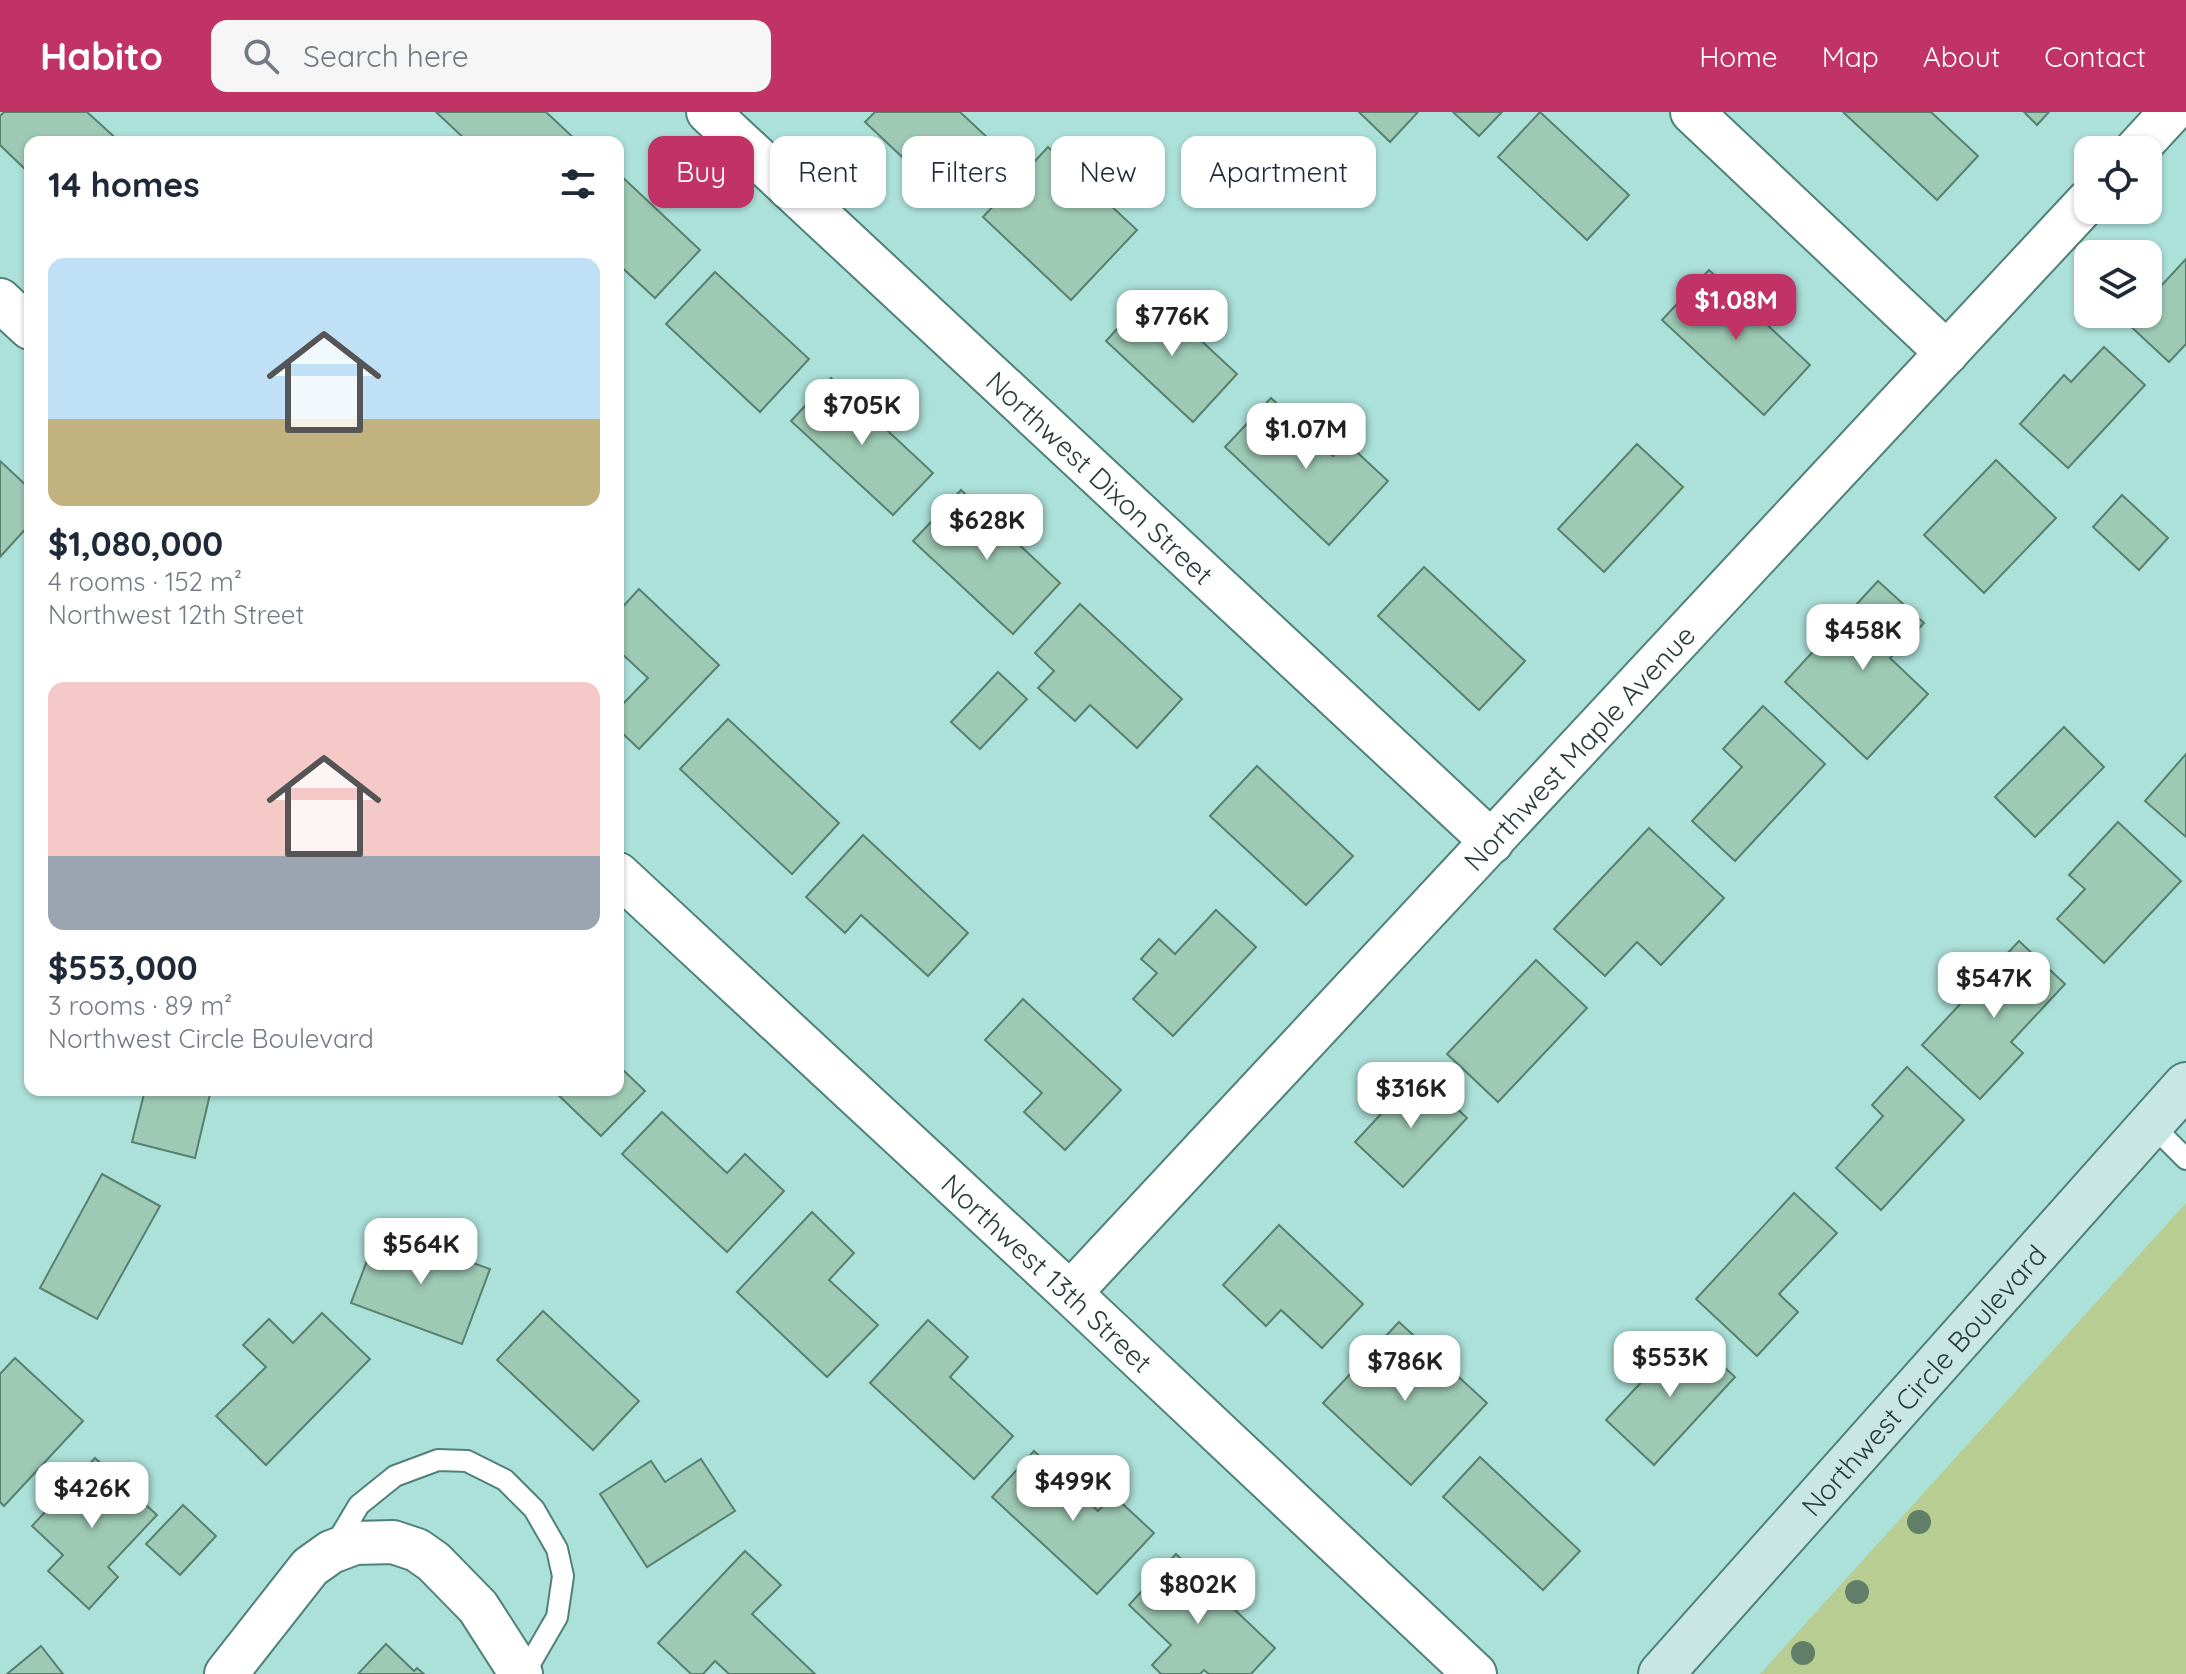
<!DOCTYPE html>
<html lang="en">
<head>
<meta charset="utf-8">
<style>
  :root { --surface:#fff; --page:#f6f6f7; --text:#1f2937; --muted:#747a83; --accent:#c03364 }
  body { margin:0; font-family:Quicksand,sans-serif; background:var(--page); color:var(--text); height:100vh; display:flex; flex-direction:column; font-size:30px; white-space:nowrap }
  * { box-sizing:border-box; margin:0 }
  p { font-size:26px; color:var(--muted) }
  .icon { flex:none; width:44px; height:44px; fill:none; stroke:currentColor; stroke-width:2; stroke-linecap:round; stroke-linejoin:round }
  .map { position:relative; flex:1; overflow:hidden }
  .sheet { position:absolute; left:24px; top:24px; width:600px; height:960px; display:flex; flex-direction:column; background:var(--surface); border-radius:16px; box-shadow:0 2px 6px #0004 }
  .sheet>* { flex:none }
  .hud { position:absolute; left:648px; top:24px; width:760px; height:72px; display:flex; gap:16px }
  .buttons { position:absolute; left:2074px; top:24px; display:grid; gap:16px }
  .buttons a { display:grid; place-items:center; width:88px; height:88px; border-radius:16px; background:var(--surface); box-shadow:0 2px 6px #0004; font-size:40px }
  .price { position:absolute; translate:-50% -68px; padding:0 18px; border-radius:16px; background:#fff; color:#222; font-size:26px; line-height:52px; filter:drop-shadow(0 2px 4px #0008) }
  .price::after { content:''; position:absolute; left:50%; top:48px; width:24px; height:18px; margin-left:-12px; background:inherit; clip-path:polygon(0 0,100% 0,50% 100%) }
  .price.active { background:var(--accent); color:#fff }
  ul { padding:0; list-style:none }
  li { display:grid; align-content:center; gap:16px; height:424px; padding:0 24px }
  li span { display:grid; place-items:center; height:248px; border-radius:16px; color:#555 }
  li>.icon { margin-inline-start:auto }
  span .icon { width:144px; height:144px; fill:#fffc; stroke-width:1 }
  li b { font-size:34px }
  h2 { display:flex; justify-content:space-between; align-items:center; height:96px; padding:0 24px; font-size:34px }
  .chip { padding:0 28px; border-radius:16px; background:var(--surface); box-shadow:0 2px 6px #0004; font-size:28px; line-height:72px }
  .chip.active { background:var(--accent); color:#fff }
  header { display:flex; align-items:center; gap:48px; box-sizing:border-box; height:112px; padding:0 40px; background:var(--accent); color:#fff }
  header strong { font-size:38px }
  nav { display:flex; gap:44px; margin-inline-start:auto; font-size:28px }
  .search { width:560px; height:72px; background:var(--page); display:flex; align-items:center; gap:20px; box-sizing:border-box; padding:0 28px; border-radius:16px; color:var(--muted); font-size:30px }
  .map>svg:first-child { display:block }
  .green { fill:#b7cd92 }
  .building { fill:#9ecab5; stroke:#57816e; stroke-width:2 }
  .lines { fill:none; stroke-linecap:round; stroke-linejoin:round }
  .service-casing { stroke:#4f817a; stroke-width:24 }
  .minor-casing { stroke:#4f817a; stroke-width:46 }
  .secondary-casing { stroke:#4f817a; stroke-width:48 }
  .service { stroke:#fff; stroke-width:20 }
  .minor { stroke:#fff; stroke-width:42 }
  .secondary { stroke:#c8e7e3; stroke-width:44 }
  .tree { fill:#617f68 }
  .labels { text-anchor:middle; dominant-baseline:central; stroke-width:8; stroke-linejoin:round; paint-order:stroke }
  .street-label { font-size:28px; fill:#283d3a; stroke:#ace1d9 }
</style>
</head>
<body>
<header>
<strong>Habito</strong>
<div class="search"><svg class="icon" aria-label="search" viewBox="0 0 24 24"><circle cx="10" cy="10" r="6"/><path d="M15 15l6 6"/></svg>Search here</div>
<nav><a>Home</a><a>Map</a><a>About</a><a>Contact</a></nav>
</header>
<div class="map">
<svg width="2186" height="1562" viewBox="0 0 2186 1562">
  <rect width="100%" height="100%" fill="#ace1d9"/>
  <!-- green -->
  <polygon class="green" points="2186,1091 2186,1562 1760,1562"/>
  <!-- building -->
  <g class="building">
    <polygon points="4,0 87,0 120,30 30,30 30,56 27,59 0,33 0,4"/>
    <polygon points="436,0 546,0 578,30 468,30"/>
    <polygon points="875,0 960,0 1004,41 954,94 865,10"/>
    <polygon points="1359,0 1418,0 1390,30"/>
    <polygon points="1453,0 1502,0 1479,24"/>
    <polygon points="1540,0 1629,83 1587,128 1498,45"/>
    <polygon points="1843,0 1931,0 1978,44 1937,88"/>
    <polygon points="2024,0 2049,0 2037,13"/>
    <polygon points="1048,35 1137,118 1071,188 983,105"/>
    <polygon points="618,61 700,138 655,186 618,152"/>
    <polygon points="2186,147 2186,232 2169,250 2127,211 2135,202 2148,202 2148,188"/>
    <polygon points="1709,158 1810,253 1764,303 1662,208"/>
    <polygon points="715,160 809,247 760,300 666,212"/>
    <polygon points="1150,181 1237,262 1193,310 1106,229"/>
    <polygon points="2104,235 2145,273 2068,356 2020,312 2064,263 2071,270"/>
    <polygon points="831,266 933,361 893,403 791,309"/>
    <polygon points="1271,286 1333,344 1346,330 1388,369 1329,433 1225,335"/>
    <polygon points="1637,332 1683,375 1604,460 1558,417"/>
    <polygon points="1996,348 2056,406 1984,481 1924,423"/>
    <polygon points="0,349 30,377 30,412 0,445"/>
    <polygon points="961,378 1060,471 1013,522 913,429"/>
    <polygon points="2122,383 2168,426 2139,458 2093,415"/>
    <polygon points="1424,455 1525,549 1479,598 1378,504"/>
    <polygon points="1878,469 1924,511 1890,546 1928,582 1867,647 1785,570"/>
    <polygon points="639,477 719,553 639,637 618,617 618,597 648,566 618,538 618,500"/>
    <polygon points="1080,492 1182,587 1137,636 1090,593 1075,609 1038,576 1054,559 1035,541"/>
    <polygon points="998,560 1027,587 980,637 951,610"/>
    <polygon points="1763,594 1825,652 1735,749 1692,709 1742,655 1723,637"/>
    <polygon points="728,607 839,711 792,762 680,657"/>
    <polygon points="2064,615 2104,655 2035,725 1995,685"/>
    <polygon points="2186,642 2186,725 2145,689"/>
    <polygon points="1257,654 1353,744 1306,793 1210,704"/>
    <polygon points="2118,710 2181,769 2104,851 2057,807 2085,777 2069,763"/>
    <polygon points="1649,716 1724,786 1661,853 1637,830 1605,864 1554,817"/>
    <polygon points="863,723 968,821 928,864 861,803 845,821 806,785"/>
    <polygon points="1216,798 1256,835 1173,924 1133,887 1157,861 1141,847 1159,827 1175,842"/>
    <polygon points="2019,829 2065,872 2011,930 2023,941 1980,987 1922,933"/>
    <polygon points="1536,848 1587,896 1498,990 1447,942"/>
    <polygon points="1023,887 1121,978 1065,1038 1024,1000 1042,981 985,928"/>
    <polygon points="618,953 645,979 601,1024 553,978 618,978"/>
    <polygon points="1907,955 1964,1008 1881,1098 1836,1056 1883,1004 1872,993"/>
    <polygon points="1419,961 1467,1006 1403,1075 1355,1030"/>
    <polygon points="145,978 211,978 195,1046 132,1030"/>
    <polygon points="662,1000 727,1061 745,1042 784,1079 727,1140 622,1042"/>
    <polygon points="102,1062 160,1094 97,1207 40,1176"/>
    <polygon points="1794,1081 1837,1121 1779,1182 1798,1200 1757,1244 1696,1187"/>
    <polygon points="812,1100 854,1141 829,1168 878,1213 827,1265 737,1180"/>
    <polygon points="1279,1113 1363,1192 1322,1236 1281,1198 1266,1214 1223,1173"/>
    <polygon points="379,1117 490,1157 462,1232 351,1191"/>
    <polygon points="543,1199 639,1289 593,1338 497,1248"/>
    <polygon points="322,1201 370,1247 266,1353 216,1304 266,1255 243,1233 269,1207 293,1231"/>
    <polygon points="928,1208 968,1245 950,1265 1013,1324 974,1367 870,1271"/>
    <polygon points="1399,1210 1487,1291 1411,1373 1323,1291"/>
    <polygon points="1687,1221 1735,1265 1654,1353 1606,1308"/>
    <polygon points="15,1246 83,1309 4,1394 0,1390 0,1262"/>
    <polygon points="1034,1339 1098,1399 1113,1383 1154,1421 1097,1482 992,1385"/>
    <polygon points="1480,1345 1580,1439 1543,1478 1443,1385"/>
    <polygon points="95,1346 157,1403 108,1455 118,1465 89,1497 48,1459 63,1443 32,1414"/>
    <polygon points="701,1347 735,1399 647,1455 600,1382 651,1349 665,1370"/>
    <polygon points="183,1393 216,1424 180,1463 146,1432"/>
    <polygon points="745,1439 781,1473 752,1502 815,1562 729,1562 715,1549 703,1562 691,1562 658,1531"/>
    <polygon points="1176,1442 1275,1536 1251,1562 1209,1562 1204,1558 1200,1562 1161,1562 1152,1553 1171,1533 1129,1493"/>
    <polygon points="386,1532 414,1559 417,1556 424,1562 358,1562"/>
    <polygon points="41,1534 63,1562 7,1562"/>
  </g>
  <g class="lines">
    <defs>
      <g id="service">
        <polyline points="2151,1012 2186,1047"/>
        <polyline points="335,1433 359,1393 395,1364 438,1348 467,1349 505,1368 534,1397 557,1437 563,1464 557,1505 524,1562"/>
      </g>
      <g id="minor">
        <path id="s1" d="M708,0L1492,730"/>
        <polyline points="1692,0 1947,241"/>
        <polyline points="2136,38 2171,0"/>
        <polyline points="0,188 30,216"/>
        <path id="s2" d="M618,762L1070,1181L1475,1562"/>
        <path id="s3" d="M1070,1181L2088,89"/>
        <polyline points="226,1562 310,1455 331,1440 355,1431 393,1430 417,1438 434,1450 478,1495 521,1562"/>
      </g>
      <g id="secondary">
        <path id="s4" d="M1661,1562L2186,973"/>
      </g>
    </defs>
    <!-- service casing -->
    <use href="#service" class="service-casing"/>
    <!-- minor casing -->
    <use href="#minor" class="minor-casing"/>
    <!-- secondary casing -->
    <use href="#secondary" class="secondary-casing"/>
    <!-- service -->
    <use href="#service" class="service"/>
    <!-- minor -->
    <use href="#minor" class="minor"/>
    <!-- secondary -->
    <use href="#secondary" class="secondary"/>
  </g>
  <!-- trees -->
  <g class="tree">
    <circle cx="1919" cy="1410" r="12"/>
    <circle cx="1857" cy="1480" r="12"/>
    <circle cx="1803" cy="1541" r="12"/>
  </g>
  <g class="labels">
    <!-- street labels -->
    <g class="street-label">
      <text stroke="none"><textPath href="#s1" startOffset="536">Northwest Dixon Street</textPath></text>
      <text stroke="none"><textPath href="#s3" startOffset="746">Northwest Maple Avenue</textPath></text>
      <text stroke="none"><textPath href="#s2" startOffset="586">Northwest 13th Street</textPath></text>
      <text stroke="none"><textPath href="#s4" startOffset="394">Northwest Circle Boulevard</textPath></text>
    </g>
  </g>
</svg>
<div class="buttons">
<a><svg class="icon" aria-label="locate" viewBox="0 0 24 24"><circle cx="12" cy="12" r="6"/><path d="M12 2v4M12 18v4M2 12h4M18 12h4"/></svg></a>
<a><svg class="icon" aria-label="layers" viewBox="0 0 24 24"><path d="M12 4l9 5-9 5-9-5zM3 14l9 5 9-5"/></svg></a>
</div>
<b class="price active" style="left:1736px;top:230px">$1.08M</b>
<b class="price" style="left:1172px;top:246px">$776K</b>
<b class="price" style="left:862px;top:335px">$705K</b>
<b class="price" style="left:1306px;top:359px">$1.07M</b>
<b class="price" style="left:987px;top:450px">$628K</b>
<b class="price" style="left:1863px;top:560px">$458K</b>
<b class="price" style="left:1994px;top:908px">$547K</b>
<b class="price" style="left:1411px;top:1018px">$316K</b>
<b class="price" style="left:421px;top:1174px">$564K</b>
<b class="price" style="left:1670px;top:1287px">$553K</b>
<b class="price" style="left:1405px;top:1291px">$786K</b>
<b class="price" style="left:1073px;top:1411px">$499K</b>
<b class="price" style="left:92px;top:1418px">$426K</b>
<b class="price" style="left:1198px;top:1514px">$802K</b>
<div class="hud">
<a class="chip active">Buy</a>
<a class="chip">Rent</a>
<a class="chip">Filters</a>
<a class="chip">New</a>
<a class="chip">Apartment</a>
</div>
<section class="sheet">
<h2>14 homes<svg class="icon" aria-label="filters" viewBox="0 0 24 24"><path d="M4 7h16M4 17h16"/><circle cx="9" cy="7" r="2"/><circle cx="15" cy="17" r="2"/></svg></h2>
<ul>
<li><span style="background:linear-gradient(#bfe0f5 65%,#c2b280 0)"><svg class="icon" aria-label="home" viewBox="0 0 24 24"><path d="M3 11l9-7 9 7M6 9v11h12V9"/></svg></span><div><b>$1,080,000</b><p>4 rooms · 152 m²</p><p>Northwest 12th Street</p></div></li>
<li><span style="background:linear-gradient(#f6c9c9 70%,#9aa5b1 0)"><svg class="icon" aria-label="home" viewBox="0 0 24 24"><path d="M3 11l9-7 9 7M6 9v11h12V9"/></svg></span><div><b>$553,000</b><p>3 rooms · 89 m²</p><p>Northwest Circle Boulevard</p></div></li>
</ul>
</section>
</div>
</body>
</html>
